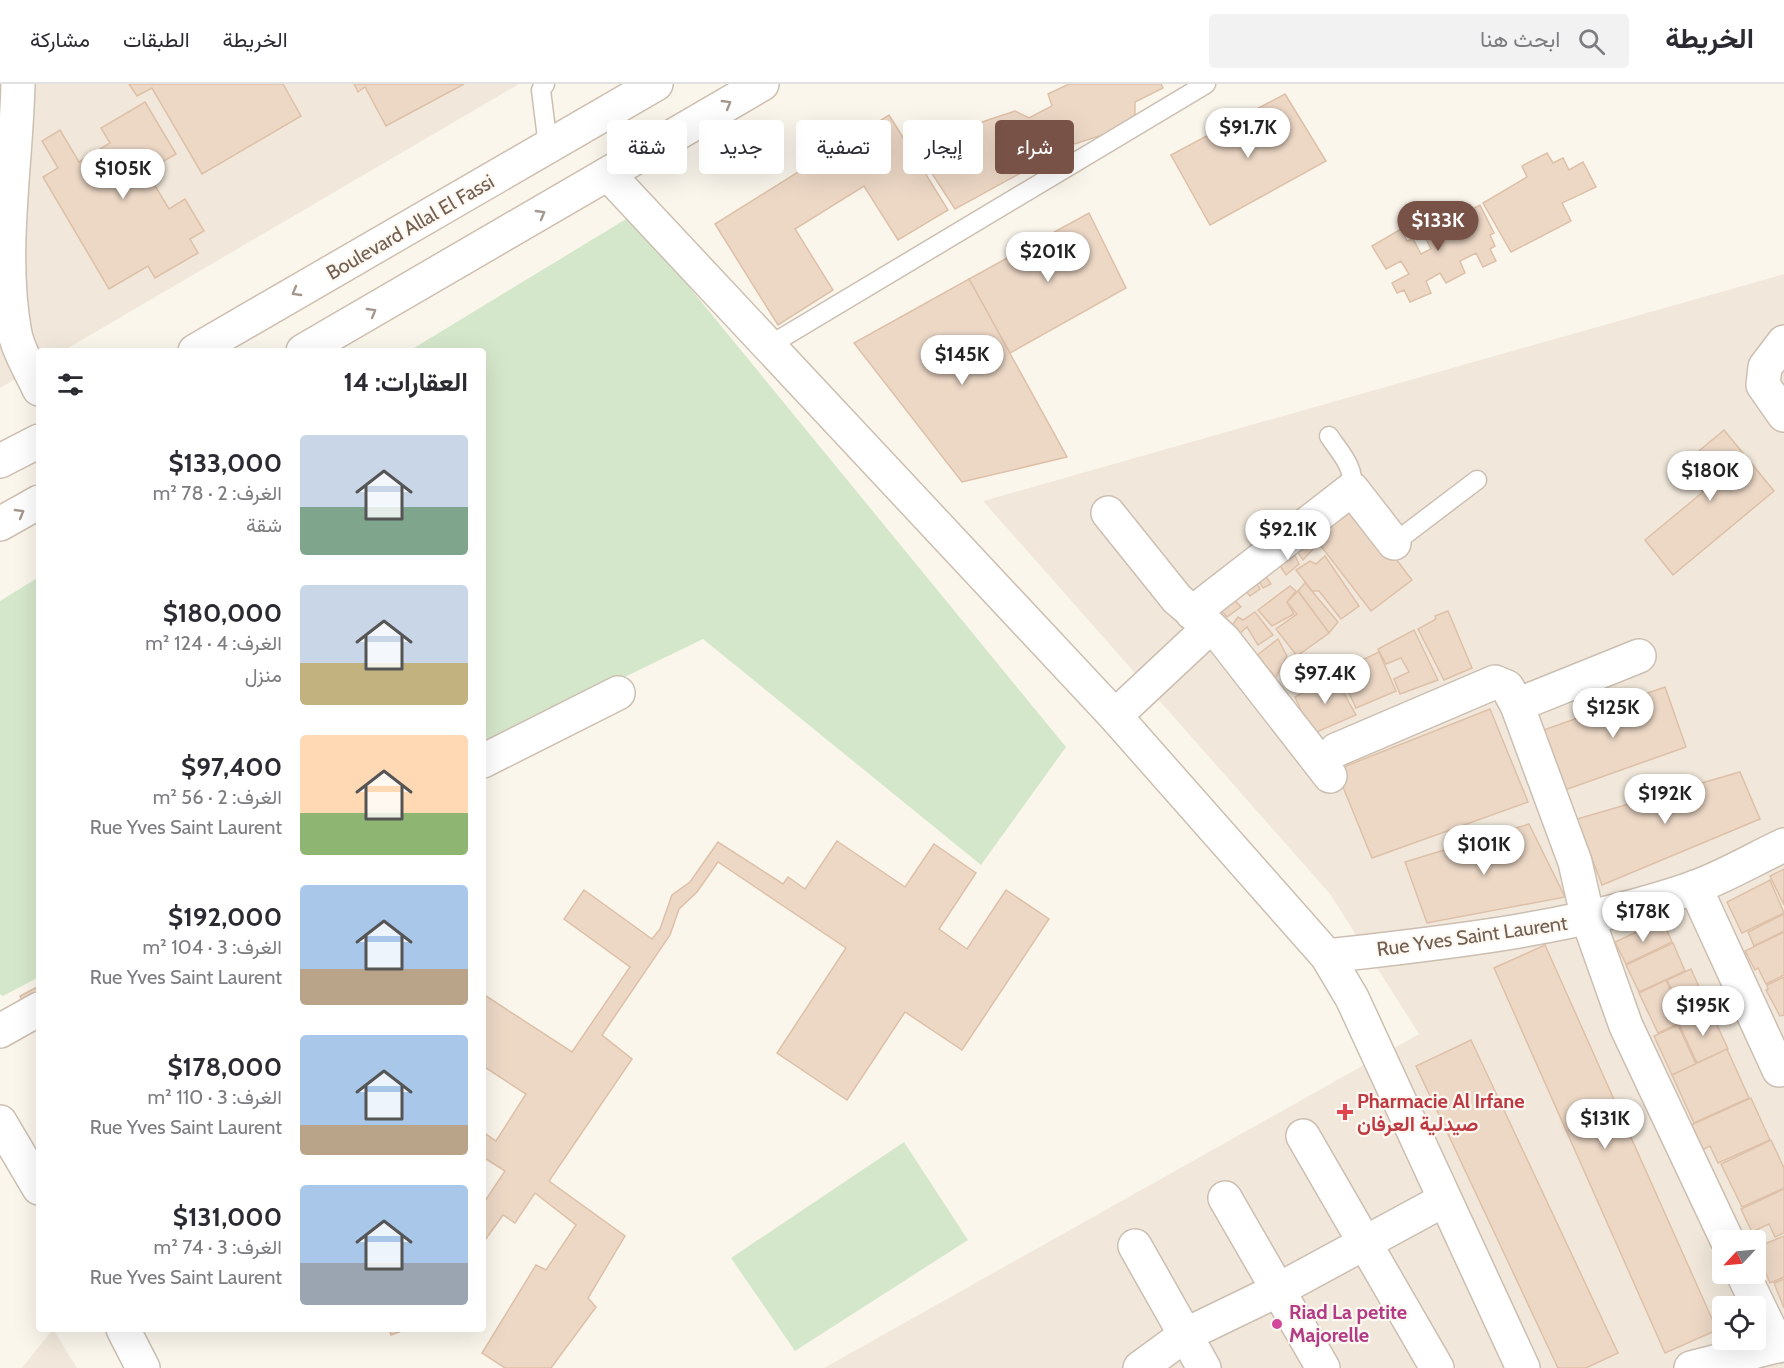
<!DOCTYPE html>
<html lang="ar">
<head>
<meta charset="utf-8">
<style>
  :root { --surface:#fff; --page:#f2f2f3; --text:#2b2b33; --muted:#7c7c81; --line:#e1e1e2; --accent:#785247 }
  body { margin:0; font-family:Cabin,Vazirmatn,sans-serif; background:var(--page); color:var(--text); direction:rtl; height:100vh; display:flex; flex-direction:column; font-size:22px; white-space:nowrap }
  * { box-sizing:border-box; margin:0 }
  p { font-size:20px; color:var(--muted) }
  .icon { flex:none; width:33px; height:33px; fill:none; stroke:currentColor; stroke-width:2; stroke-linecap:round; stroke-linejoin:round }
  .map { position:relative; flex:1; overflow:hidden; direction:ltr }
  .details { position:absolute; left:36px; top:264px; width:450px; height:984px; display:flex; flex-direction:column; background:var(--surface); border-radius:6px; box-shadow:0 6px 24px #0002; direction:rtl }
  .details>* { flex:none }
  .banner { position:absolute; left:504px; top:36px; width:570px; height:54px; direction:rtl; display:flex; gap:12px }
  .needle { width:39px; rotate:244deg }
  .fabs { position:absolute; left:1712px; top:1146px; display:grid; gap:12px }
  .fabs a { display:grid; place-items:center; width:54px; height:54px; border-radius:6px; background:var(--surface); box-shadow:0 6px 24px #0002; font-size:30px }
  .price { position:absolute; translate:-50% -51px; padding:0 14px; border-radius:21px; background:#fff; color:#222; font-size:20px; line-height:39px; filter:drop-shadow(0 2px 3px #0008) }
  .price::after { content:''; position:absolute; left:50%; top:36px; width:18px; height:14px; margin-left:-9px; background:inherit; clip-path:polygon(0 0,100% 0,50% 100%) }
  .price.current { background:var(--accent); color:#fff }
  ul { padding:0; list-style:none }
  li { display:flex; align-items:center; gap:18px; height:150px; padding:0 18px }
  li span { display:grid; place-items:center; flex:none; width:168px; height:120px; border-radius:6px; color:#555 }
  li>.icon { margin-inline-start:auto }
  span .icon { width:72px; height:72px; fill:#fffc; stroke-width:1 }
  li b { font-size:26px }
  h2 { display:flex; justify-content:space-between; align-items:center; height:72px; padding:0 18px; font-size:26px }
  .chip { padding:0 21px; border-radius:6px; background:var(--surface); box-shadow:0 6px 24px #0002; font-size:21px; line-height:54px }
  .chip.current { background:var(--accent); color:#fff }
  header { display:flex; align-items:center; gap:36px; box-sizing:border-box; height:84px; padding:0 30px; background:var(--surface); border-bottom:2px solid var(--line) }
  header strong { font-size:28px }
  nav { display:flex; gap:33px; margin-inline-start:auto; font-size:21px }
  .search { width:420px; height:54px; background:var(--page); display:flex; align-items:center; gap:15px; box-sizing:border-box; padding:0 21px; border-radius:6px; color:var(--muted); font-size:22px }
  .map>svg:first-child { display:block }
  .residential { fill:#f1e8db; fill-rule:evenodd }
  .green { fill:#d5e7cb }
  .building { fill:#edd8c6; stroke:#dec0a8; stroke-width:1.5 }
  .lines { fill:none; stroke-linecap:round; stroke-linejoin:round }
  .lane-casing { stroke:#ccbfb2; stroke-width:21 }
  .street-casing { stroke:#ccbfb2; stroke-width:36 }
  .secondary-casing { stroke:#cebfb0; stroke-width:36 }
  .lane { stroke:#fff; stroke-width:18 }
  .street { stroke:#fff; stroke-width:33 }
  .secondary { stroke:#fff; stroke-width:33 }
  .oneway { stroke:#a4978e }
  .health-dot { fill:#e0444e; stroke:#fdf9f2; stroke-width:2 }
  .hotel-dot { fill:#d1479c; stroke:#fdf9f2; stroke-width:2 }
  .labels { text-anchor:middle; dominant-baseline:central; stroke-width:4.5; stroke-linejoin:round; paint-order:stroke }
  .street-label { font-size:20px; fill:#735f51; stroke:#fdf9f2 }
  .health-label { font-size:20px; font-weight:bold; fill:#be3a42; stroke:#fdf9f2; text-anchor:start }
  .hotel-label { font-size:20px; font-weight:bold; fill:#b23c85; stroke:#fdf9f2; text-anchor:start }
</style>
</head>
<body>
<header>
<strong>الخريطة</strong>
<div class="search"><svg class="icon" aria-label="search" viewBox="0 0 24 24"><circle cx="10" cy="10" r="6"/><path d="M15 15l6 6"/></svg>ابحث هنا</div>
<nav><a>الخريطة</a><a>الطبقات</a><a>مشاركة</a></nav>
</header>
<div class="map">
<svg width="1784" height="1284" viewBox="0 0 1784 1284">
  <rect width="100%" height="100%" fill="#fbf6ec"/>
  <!-- residential -->
  <g class="residential">
    <polygon points="0,0 519,0 63,267 39,267 39,281 0,304"/>
    <path d="M1784,190V1284H824L1419,950L1330,810L983,417ZM1722,1156H1755V1190H1722ZM1722,1222H1755V1256H1722Z"/>
    <polygon points="53,1245 77,1284 22,1284"/>
  </g>
  <!-- green -->
  <g class="green">
    <polygon points="631,132 1066,663 981,781 703,555 483,662 483,267 409,267"/>
    <polygon points="39,493 39,893 3,912 0,910 0,517"/>
    <polygon points="904,1058 968,1156 795,1267 731,1174"/>
  </g>
  <!-- building -->
  <g class="building">
    <polygon points="129,0 283,0 301,32 202,90 152,4 137,12"/>
    <polygon points="354,0 464,0 386,42 365,3 358,8"/>
    <polygon points="1069,0 1161,0 1163,4 1135,18 1135,31 1111,48 1075,60 1064,51 1043,64 1050,73 955,125 920,71 965,45 985,37 1015,27 1029,34 1052,22 1048,10"/>
    <polygon points="1285,10 1326,77 1210,141 1171,71"/>
    <polygon points="145,18 176,70 146,87 169,125 185,115 204,147 190,155 198,169 155,194 148,182 109,205 43,93 58,84 42,57 60,46 79,78 110,59 101,44"/>
    <polygon points="889,31 948,126 898,156 864,102 795,145 833,206 778,241 715,140"/>
    <polygon points="1547,69 1553,79 1563,74 1569,86 1583,78 1596,103 1562,119 1571,137 1511,168 1483,119 1527,93 1522,82"/>
    <polygon points="1480,121 1494,149 1490,151 1495,162 1490,165 1496,177 1483,183 1476,169 1460,177 1465,189 1446,199 1440,189 1426,197 1431,209 1410,218 1404,206 1397,209 1392,199 1409,190 1401,177 1386,185 1372,162 1401,145 1407,157 1413,155 1421,170 1431,165 1424,151"/>
    <polygon points="1089,129 1126,204 1010,269 969,195"/>
    <polygon points="969,195 1067,373 962,398 854,259"/>
    <polygon points="1724,346 1774,407 1673,491 1645,456 1703,408 1681,382"/>
    <polygon points="1351,416 1412,496 1371,527 1310,448"/>
    <polygon points="1306,446 1316,462 1303,476 1291,458"/>
    <polygon points="1291,463 1299,480 1286,491 1275,474"/>
    <polygon points="1325,472 1359,522 1341,535 1319,507 1312,507 1296,486 1310,477 1316,480"/>
    <polygon points="1260,484 1271,500 1263,504 1253,487"/>
    <polygon points="1251,490 1260,505 1250,512 1240,500"/>
    <polygon points="1305,499 1338,538 1329,549 1298,507"/>
    <polygon points="1290,502 1296,507 1287,518 1294,530 1272,542 1258,526"/>
    <polygon points="1298,507 1329,549 1297,572 1276,545 1297,530 1287,518"/>
    <polygon points="1229,510 1241,523 1227,533 1216,521"/>
    <polygon points="1448,527 1472,584 1444,596 1418,545 1436,535 1435,532"/>
    <polygon points="1255,528 1273,551 1258,561 1247,543 1238,551 1231,543 1238,533 1243,536"/>
    <polygon points="1414,546 1438,596 1400,610 1394,595 1409,588 1401,574 1386,580 1378,565"/>
    <polygon points="1278,555 1287,572 1276,593 1256,572"/>
    <polygon points="1379,568 1396,607 1356,624 1339,587"/>
    <polygon points="1333,590 1356,631 1312,650 1295,613"/>
    <polygon points="1665,603 1686,663 1562,707 1541,647"/>
    <polygon points="1490,625 1528,718 1372,774 1336,686"/>
    <polygon points="1740,688 1760,735 1602,801 1577,735"/>
    <polygon points="1529,740 1565,813 1427,839 1405,778"/>
    <polygon points="837,757 905,803 934,760 976,789 939,845 967,865 1006,806 1049,835 962,966 905,928 847,1016 777,969 846,864 718,778 697,808 679,825 670,851 602,951 632,975 549,1097 625,1152 588,1214 596,1223 551,1284 505,1284 482,1269 536,1181 546,1186 576,1141 535,1109 515,1139 503,1131 483,1159 483,1120 505,1087 483,1073 483,1048 496,1057 526,1010 483,982 483,910 572,968 630,883 564,835 584,806 652,855 660,845 672,811 690,798 718,758 783,800 788,793 805,805"/>
    <polygon points="1784,785 1784,821 1770,792"/>
    <polygon points="1770,796 1784,829 1742,849 1727,818"/>
    <polygon points="1784,830 1784,847 1754,862 1748,848"/>
    <polygon points="1664,840 1672,858 1626,880 1615,858 1645,844 1647,848"/>
    <polygon points="1784,848 1784,891 1766,900 1758,884 1755,886 1745,867"/>
    <polygon points="1673,859 1685,887 1639,908 1626,881"/>
    <polygon points="1545,861 1717,1246 1665,1269 1494,884"/>
    <polygon points="1691,885 1709,925 1686,936 1667,896"/>
    <polygon points="1784,893 1784,931 1780,932 1766,906 1768,905 1767,901"/>
    <polygon points="1666,896 1685,937 1658,949 1639,909"/>
    <polygon points="39,902 39,947 20,912"/>
    <polygon points="1710,926 1728,965 1697,979 1679,940"/>
    <polygon points="1678,941 1696,980 1672,991 1654,952"/>
    <polygon points="1471,956 1618,1269 1586,1284 1558,1284 1416,982"/>
    <polygon points="1727,965 1749,1014 1694,1039 1672,991"/>
    <polygon points="1751,1014 1770,1056 1718,1079 1710,1062 1702,1066 1691,1041"/>
    <polygon points="1771,1056 1784,1084 1784,1104 1742,1123 1721,1080"/>
    <polygon points="1784,1105 1784,1149 1775,1153 1769,1140 1752,1148 1741,1125"/>
    <polygon points="1784,1152 1784,1193 1770,1199 1755,1164"/>
    <polygon points="1784,1195 1784,1224 1774,1199"/>
    <polygon points="389,1245 407,1245 391,1251"/>
  </g>
  <g class="lines">
    <defs>
      <g id="lane">
        <polyline points="545,0 541,6 548,62"/>
        <polyline points="770,261 1206,0"/>
        <path d="M1329,352C1341,370 1355,383 1352,405"/>
        <polyline points="1394,459 1477,396"/>
      </g>
      <g id="street">
        <path d="M18,0C16,82 0,170 15,250C19,269 31,287 39,305"/>
        <polyline points="608,90 1115,632 1327,872 1352,914 1523,1284"/>
        <polyline points="1784,258 1765,283 1763,301 1784,331"/>
        <polyline points="1108,429 1177,515 1209,542"/>
        <polyline points="1192,529 1352,405 1394,459"/>
        <polyline points="1517,621 1639,572"/>
        <polyline points="1115,632 1210,543 1224,556 1330,692"/>
        <polyline points="1336,666 1495,598 1507,603 1517,621 1575,778 1588,835 1626,942 1727,1156"/>
        <polyline points="483,677 618,609"/>
        <polyline points="1695,803 1779,986"/>
        <path d="M1327,872C1451,858 1574,845 1693,804C1724,793 1754,775 1784,761"/>
        <polyline points="0,947 39,925"/>
        <polyline points="0,1038 39,1104"/>
        <polyline points="1303,1052 1437,1284"/>
        <polyline points="1225,1114 1323,1284"/>
        <polyline points="1135,1162 1204,1284"/>
        <polyline points="1743,1190 1778,1262"/>
        <polyline points="123,1245 143,1284"/>
        <polyline points="1140,1284 1185,1251 1278,1206 1444,1116"/>
        <polyline points="1691,1284 1784,1260"/>
      </g>
      <g id="secondary">
        <polyline points="195,267 656,0"/>
        <polyline points="303,267 762,0"/>
        <polyline points="0,377 39,357"/>
        <polyline points="0,440 39,418"/>
      </g>
    </defs>
    <!-- lane casing -->
    <use href="#lane" class="lane-casing"/>
    <!-- street casing -->
    <use href="#street" class="street-casing"/>
    <!-- secondary casing -->
    <use href="#secondary" class="secondary-casing"/>
    <!-- lane -->
    <use href="#lane" class="lane"/>
    <!-- street -->
    <use href="#street" class="street"/>
    <!-- secondary -->
    <use href="#secondary" class="secondary"/>
  </g>
  <!-- one-way arrows -->
  <defs><path id="oneway-chevron" d="M-2-3.5L2.5 0L-2 3.5" fill="none" stroke-width="1.6" stroke-linecap="round" stroke-linejoin="round" transform="scale(1.5)"/></defs>
  <g class="oneway">
    <use href="#oneway-chevron" transform="translate(727 20) rotate(-30)"/>
    <use href="#oneway-chevron" transform="translate(541 130) rotate(-30)"/>
    <use href="#oneway-chevron" transform="translate(296 208) rotate(150)"/>
    <use href="#oneway-chevron" transform="translate(372 228) rotate(-30)"/>
    <use href="#oneway-chevron" transform="translate(20 429) rotate(-30)"/>
  </g>
  <!-- markers -->
  <path class="health-dot" d="M1342 1019h6v6h6v6h-6v6h-6v-6h-6v-6h6z"/>
  <circle class="hotel-dot" cx="1277" cy="1240" r="6"/>
  <g class="labels">
    <!-- street labels -->
    <g class="street-label">
      <text transform="translate(410 143) rotate(-30)">Boulevard Allal El Fassi</text>
      <text transform="translate(1472 852) rotate(-8)">Rue Yves Saint Laurent</text>
    </g>
    <!-- health labels -->
    <g class="health-label">
      <text x="1357" y="1017">Pharmacie Al Irfane<tspan x="1357" dy="23">صيدلية العرفان</tspan></text>
    </g>
    <!-- hotel labels -->
    <g class="hotel-label">
      <text x="1289" y="1228">Riad La petite<tspan x="1289" dy="23">Majorelle</tspan></text>
    </g>
  </g>
</svg>
<div class="fabs">
<a><svg class="needle" viewBox="-14 -14 28 28"><path d="M0-13l5 13h-10z" fill="#e53935"/><path d="M0 13l5-13h-10z" fill="#7c7c81"/></svg></a>
<a><svg class="icon" aria-label="locate" viewBox="0 0 24 24"><circle cx="12" cy="12" r="6"/><path d="M12 2v4M12 18v4M2 12h4M18 12h4"/></svg></a>
</div>
<b class="price" style="left:1248px;top:75px">$91.7K</b>
<b class="price" style="left:123px;top:116px">$105K</b>
<b class="price current" style="left:1438px;top:168px">$133K</b>
<b class="price" style="left:1048px;top:199px">$201K</b>
<b class="price" style="left:962px;top:302px">$145K</b>
<b class="price" style="left:1710px;top:418px">$180K</b>
<b class="price" style="left:1288px;top:477px">$92.1K</b>
<b class="price" style="left:1325px;top:621px">$97.4K</b>
<b class="price" style="left:1613px;top:655px">$125K</b>
<b class="price" style="left:1665px;top:741px">$192K</b>
<b class="price" style="left:1484px;top:792px">$101K</b>
<b class="price" style="left:1643px;top:859px">$178K</b>
<b class="price" style="left:1703px;top:953px">$195K</b>
<b class="price" style="left:1605px;top:1066px">$131K</b>
<div class="banner">
<a class="chip current">شراء</a>
<a class="chip">إيجار</a>
<a class="chip">تصفية</a>
<a class="chip">جديد</a>
<a class="chip">شقة</a>
</div>
<section class="details">
<h2>العقارات: 14<svg class="icon" aria-label="filters" viewBox="0 0 24 24"><path d="M4 7h16M4 17h16"/><circle cx="9" cy="7" r="2"/><circle cx="15" cy="17" r="2"/></svg></h2>
<ul>
<li><span style="background:linear-gradient(#c9d6e8 60%,#7fa58c 0)"><svg class="icon" aria-label="home" viewBox="0 0 24 24"><path d="M3 11l9-7 9 7M6 9v11h12V9"/></svg></span><div><b>$133,000</b><p>الغرف: 2 · 78 m²</p><p>شقة</p></div></li>
<li><span style="background:linear-gradient(#c9d6e8 65%,#c2b280 0)"><svg class="icon" aria-label="home" viewBox="0 0 24 24"><path d="M3 11l9-7 9 7M6 9v11h12V9"/></svg></span><div><b>$180,000</b><p>الغرف: 4 · 124 m²</p><p>منزل</p></div></li>
<li><span style="background:linear-gradient(#ffd9b3 65%,#8fb573 0)"><svg class="icon" aria-label="home" viewBox="0 0 24 24"><path d="M3 11l9-7 9 7M6 9v11h12V9"/></svg></span><div><b>$97,400</b><p>الغرف: 2 · 56 m²</p><p>Rue Yves Saint Laurent</p></div></li>
<li><span style="background:linear-gradient(#a9c7e8 70%,#b9a48a 0)"><svg class="icon" aria-label="home" viewBox="0 0 24 24"><path d="M3 11l9-7 9 7M6 9v11h12V9"/></svg></span><div><b>$192,000</b><p>الغرف: 3 · 104 m²</p><p>Rue Yves Saint Laurent</p></div></li>
<li><span style="background:linear-gradient(#a9c7e8 75%,#b9a48a 0)"><svg class="icon" aria-label="home" viewBox="0 0 24 24"><path d="M3 11l9-7 9 7M6 9v11h12V9"/></svg></span><div><b>$178,000</b><p>الغرف: 3 · 110 m²</p><p>Rue Yves Saint Laurent</p></div></li>
<li><span style="background:linear-gradient(#a9c7e8 65%,#9aa5b1 0)"><svg class="icon" aria-label="home" viewBox="0 0 24 24"><path d="M3 11l9-7 9 7M6 9v11h12V9"/></svg></span><div><b>$131,000</b><p>الغرف: 3 · 74 m²</p><p>Rue Yves Saint Laurent</p></div></li>
</ul>
</section>
</div>
</body>
</html>
